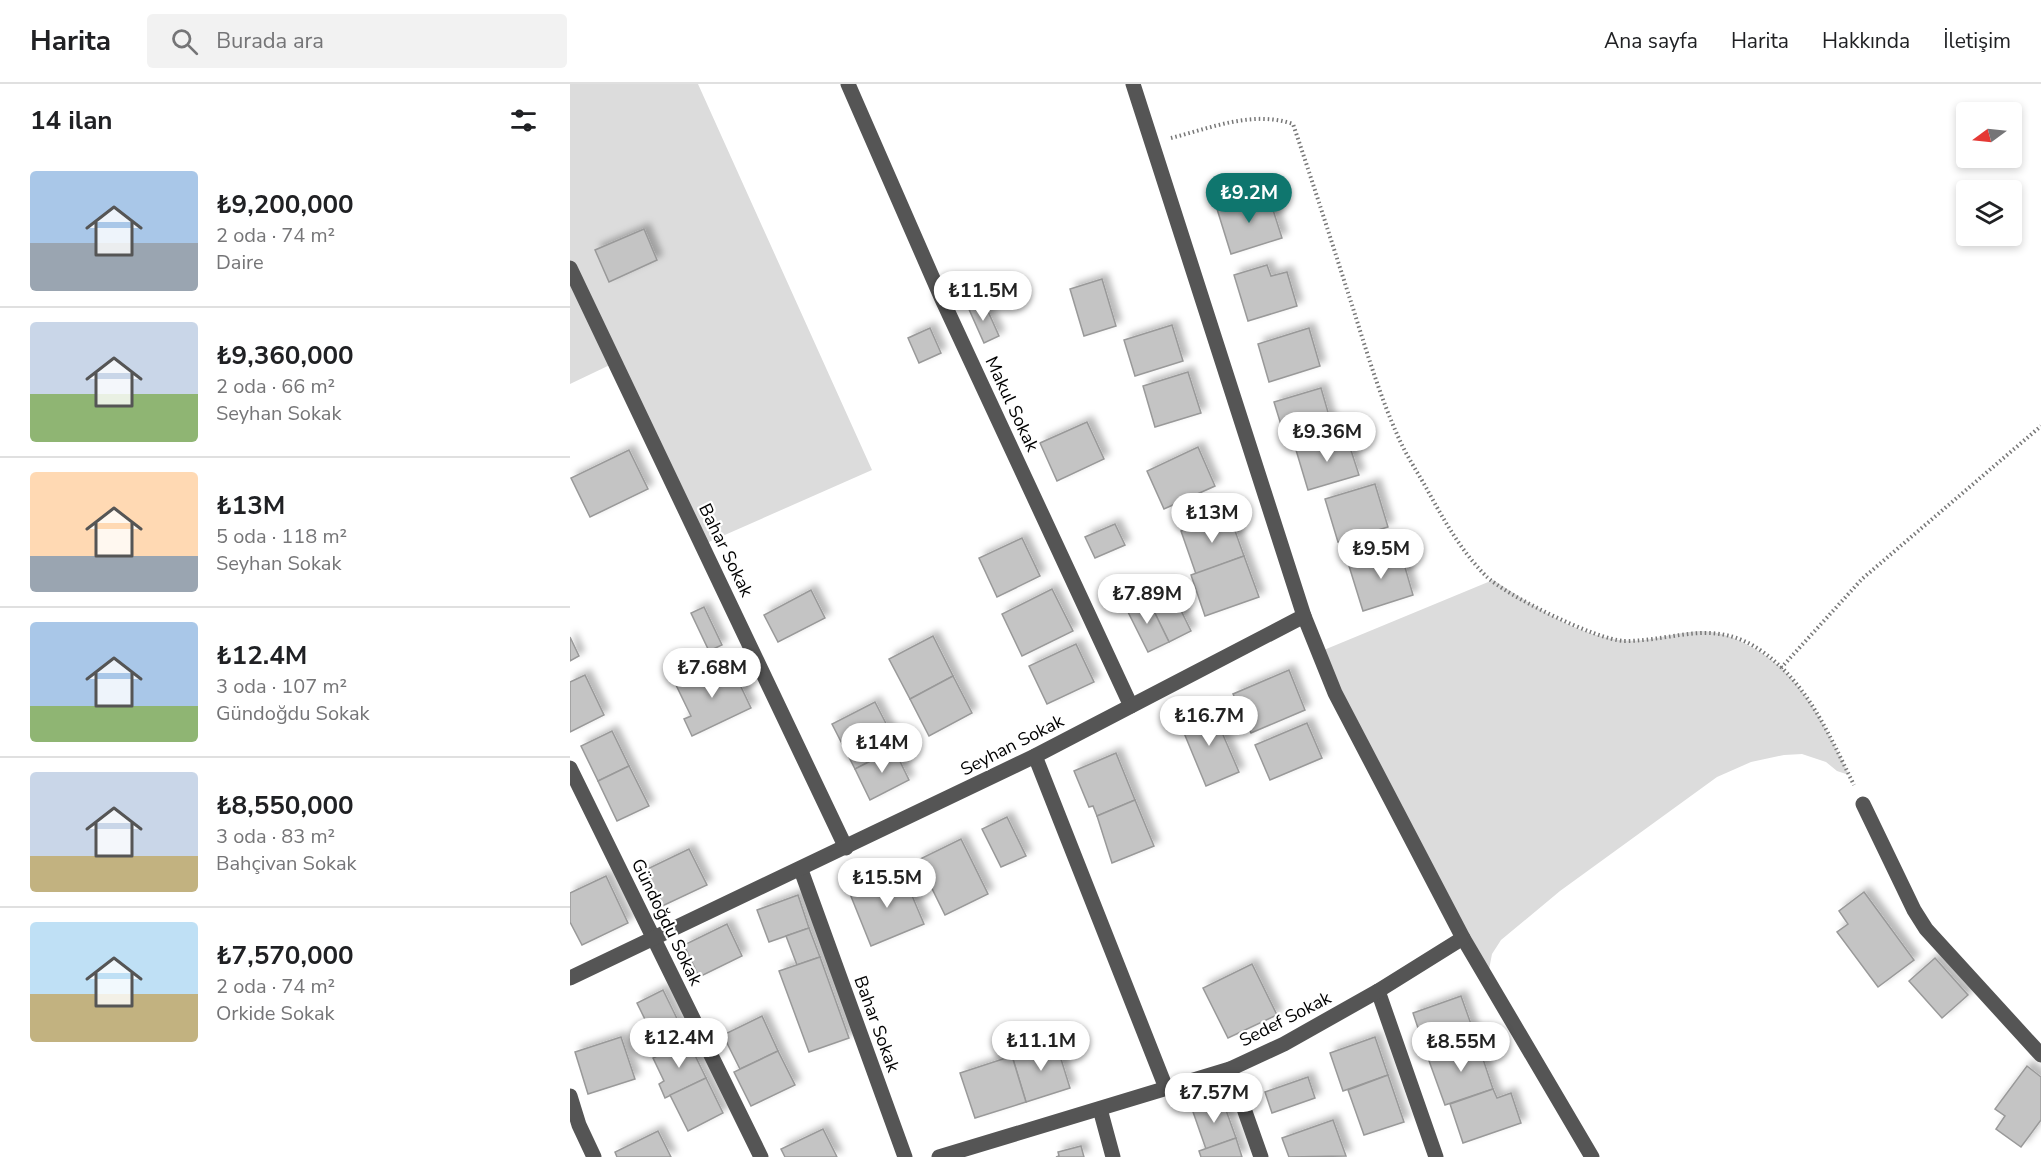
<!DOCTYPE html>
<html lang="tr">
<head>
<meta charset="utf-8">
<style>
  :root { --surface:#fff; --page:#f2f2f2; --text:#202124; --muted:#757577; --line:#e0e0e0; --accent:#0f766e }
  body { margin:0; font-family:"Nunito Sans",sans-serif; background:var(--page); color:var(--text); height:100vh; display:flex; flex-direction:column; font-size:22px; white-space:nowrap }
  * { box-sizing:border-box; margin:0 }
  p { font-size:20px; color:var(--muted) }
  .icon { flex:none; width:33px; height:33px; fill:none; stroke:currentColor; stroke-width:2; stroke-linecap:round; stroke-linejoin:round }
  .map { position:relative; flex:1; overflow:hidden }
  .details { display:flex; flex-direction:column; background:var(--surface); width:570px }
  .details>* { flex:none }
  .needle { width:39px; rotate:255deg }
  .buttons { position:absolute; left:1386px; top:18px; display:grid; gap:12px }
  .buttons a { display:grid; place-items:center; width:66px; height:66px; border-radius:6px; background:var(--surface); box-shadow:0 3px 9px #0003; font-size:30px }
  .price { position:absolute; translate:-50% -51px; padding:0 14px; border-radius:21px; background:#fff; color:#222; font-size:20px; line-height:39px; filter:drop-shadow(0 2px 3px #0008) }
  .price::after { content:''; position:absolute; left:50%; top:36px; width:18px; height:14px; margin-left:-9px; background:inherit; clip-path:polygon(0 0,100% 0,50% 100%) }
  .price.on { background:var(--accent); color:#fff }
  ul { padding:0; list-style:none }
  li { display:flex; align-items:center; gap:18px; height:150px; padding:0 30px }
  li+li { border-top:2px solid var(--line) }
  li span { display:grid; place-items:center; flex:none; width:168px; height:120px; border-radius:6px; color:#555 }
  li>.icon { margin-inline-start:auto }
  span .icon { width:72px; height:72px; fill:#fffc; stroke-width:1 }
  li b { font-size:26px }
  h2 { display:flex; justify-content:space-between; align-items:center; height:72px; padding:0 30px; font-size:26px }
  header { display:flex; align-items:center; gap:36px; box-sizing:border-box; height:84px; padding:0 30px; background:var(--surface); border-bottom:2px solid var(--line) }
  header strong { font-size:28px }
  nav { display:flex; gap:33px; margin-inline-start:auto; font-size:21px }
  .search { width:420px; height:54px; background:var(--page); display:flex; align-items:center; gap:15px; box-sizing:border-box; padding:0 21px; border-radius:6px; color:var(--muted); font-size:22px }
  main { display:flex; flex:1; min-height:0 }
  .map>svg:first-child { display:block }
  .green { fill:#dcdcdc }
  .building { fill:#c4c4c4; stroke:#999; stroke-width:1.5; filter:url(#shadow) }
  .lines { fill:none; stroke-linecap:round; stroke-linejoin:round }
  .path { stroke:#777; stroke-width:4; stroke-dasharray:1.5 3; stroke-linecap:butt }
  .minor { stroke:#555; stroke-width:15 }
  .labels { text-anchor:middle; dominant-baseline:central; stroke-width:4.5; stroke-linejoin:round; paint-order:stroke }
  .street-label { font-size:18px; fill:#000; stroke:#fff }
</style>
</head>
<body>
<header>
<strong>Harita</strong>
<div class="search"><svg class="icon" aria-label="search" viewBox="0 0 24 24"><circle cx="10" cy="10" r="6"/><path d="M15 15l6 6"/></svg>Burada ara</div>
<nav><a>Ana sayfa</a><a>Harita</a><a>Hakkında</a><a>İletişim</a></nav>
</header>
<main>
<section class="details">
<h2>14 ilan<svg class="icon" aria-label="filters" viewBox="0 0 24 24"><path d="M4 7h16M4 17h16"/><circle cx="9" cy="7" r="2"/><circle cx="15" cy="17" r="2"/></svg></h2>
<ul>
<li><span style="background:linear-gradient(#a9c7e8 60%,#9aa5b1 0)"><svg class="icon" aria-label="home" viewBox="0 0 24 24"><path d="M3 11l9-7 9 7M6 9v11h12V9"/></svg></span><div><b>₺9,200,000</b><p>2 oda · 74 m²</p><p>Daire</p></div></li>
<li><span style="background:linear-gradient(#c9d6e8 60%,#8fb573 0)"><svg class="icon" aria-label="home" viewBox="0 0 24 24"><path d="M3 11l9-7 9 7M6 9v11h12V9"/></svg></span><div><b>₺9,360,000</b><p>2 oda · 66 m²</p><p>Seyhan Sokak</p></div></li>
<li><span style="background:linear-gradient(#ffd9b3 70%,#9aa5b1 0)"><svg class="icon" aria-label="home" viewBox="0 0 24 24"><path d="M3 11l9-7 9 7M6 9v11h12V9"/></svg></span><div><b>₺13M</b><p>5 oda · 118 m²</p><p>Seyhan Sokak</p></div></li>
<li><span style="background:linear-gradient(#a9c7e8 70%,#8fb573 0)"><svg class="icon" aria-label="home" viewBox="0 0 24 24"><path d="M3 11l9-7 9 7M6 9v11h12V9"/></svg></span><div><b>₺12.4M</b><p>3 oda · 107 m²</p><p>Gündoğdu Sokak</p></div></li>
<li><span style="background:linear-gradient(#c9d6e8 70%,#c2b280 0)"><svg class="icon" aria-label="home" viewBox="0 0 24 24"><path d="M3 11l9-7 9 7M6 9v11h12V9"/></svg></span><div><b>₺8,550,000</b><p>3 oda · 83 m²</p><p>Bahçivan Sokak</p></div></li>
<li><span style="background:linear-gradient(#bfe0f5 60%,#c2b280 0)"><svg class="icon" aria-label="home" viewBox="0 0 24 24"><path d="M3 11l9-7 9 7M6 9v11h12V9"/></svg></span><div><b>₺7,570,000</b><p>2 oda · 74 m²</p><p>Orkide Sokak</p></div></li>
</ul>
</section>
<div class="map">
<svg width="1471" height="1073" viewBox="0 0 1471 1073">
  <defs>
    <filter id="shadow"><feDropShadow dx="5.5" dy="-5.5" stdDeviation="3" flood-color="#0004"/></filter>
  </defs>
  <rect width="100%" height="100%" fill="#fff"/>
  <!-- green -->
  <g class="green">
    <polygon points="0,0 128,0 302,386 132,461 44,279 0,300"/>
    <path d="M923,496C961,520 1004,550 1049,556C1077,560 1103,548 1130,547C1145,547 1161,552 1174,559C1229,585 1253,638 1279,691L1267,687L1256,678L1232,670L1214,671L1181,678L1147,693L990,807L931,856L922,870L917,896L749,568Z"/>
  </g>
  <!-- building -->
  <g class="building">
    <polygon points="698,110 712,154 661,170 647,125"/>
    <polygon points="74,145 87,176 39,198 25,166"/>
    <polygon points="697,181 701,192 717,188 727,222 678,237 664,191"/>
    <polygon points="532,195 546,242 514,252 500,205"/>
    <polygon points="413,216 429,252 414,259 398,223"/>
    <polygon points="602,241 613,277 565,292 554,256"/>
    <polygon points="360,244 371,269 349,279 338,254"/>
    <polygon points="739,244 750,282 699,298 688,260"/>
    <polygon points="618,288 631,329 585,343 573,302"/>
    <polygon points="751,304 762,342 716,357 704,318"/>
    <polygon points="517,338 534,375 487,397 470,359"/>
    <polygon points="776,351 789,391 738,406 726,366"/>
    <polygon points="628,363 645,402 594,425 577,387"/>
    <polygon points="59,366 78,405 20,433 1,394"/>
    <polygon points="805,400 818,443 768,458 755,415"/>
    <polygon points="659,430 674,472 626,490 611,447"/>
    <polygon points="545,440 555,461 525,474 515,453"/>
    <polygon points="452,454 470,492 427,513 409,474"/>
    <polygon points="830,466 843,511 793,527 779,482"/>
    <polygon points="674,472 689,513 635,532 621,491"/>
    <polygon points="599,502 621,547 599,558 577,513"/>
    <polygon points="482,505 503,547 452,572 432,530"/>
    <polygon points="241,506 255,534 208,558 194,531"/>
    <polygon points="577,513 599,558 578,568 556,524"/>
    <polygon points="134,523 152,561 139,567 121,529"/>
    <polygon points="363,552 383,592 340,615 319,575"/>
    <polygon points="0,553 9,572 0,577"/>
    <polygon points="506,560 524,598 477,620 459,582"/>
    <polygon points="150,580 154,588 162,584 181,624 122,652 114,635 121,632 106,601"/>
    <polygon points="719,586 735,626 681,649 663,610"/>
    <polygon points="15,591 34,631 0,648 0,598"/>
    <polygon points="383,592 402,629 359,652 340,615"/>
    <polygon points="305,618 328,663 285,685 262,640"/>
    <polygon points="641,623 669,688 636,702 609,637"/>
    <polygon points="737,639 752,674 700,696 685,661"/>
    <polygon points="42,647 59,682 28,697 11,662"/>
    <polygon points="324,665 339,696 300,716 285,685"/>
    <polygon points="546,669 565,716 527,732 523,722 519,723 504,687"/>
    <polygon points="59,682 79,722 47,737 28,697"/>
    <polygon points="565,716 584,762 542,779 527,732"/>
    <polygon points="437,733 456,772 431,783 412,745"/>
    <polygon points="391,755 418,810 375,831 348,776"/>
    <polygon points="119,765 137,801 88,824 71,788"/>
    <polygon points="332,788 354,840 301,862 280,810"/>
    <polygon points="36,792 58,839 12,861 0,838 0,809"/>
    <polygon points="1294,808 1344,876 1308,903 1267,848 1278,840 1269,827"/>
    <polygon points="228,811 239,844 199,858 187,826"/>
    <polygon points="157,840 172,872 129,893 114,861"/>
    <polygon points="239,844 250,873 227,881 216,852"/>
    <polygon points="250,873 279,954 239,968 209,887"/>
    <polygon points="1365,874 1398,911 1372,934 1339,897"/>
    <polygon points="682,880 707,931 658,954 633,904"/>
    <polygon points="93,906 118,957 92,970 67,919"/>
    <polygon points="891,912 907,957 858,974 843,929"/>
    <polygon points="192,932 208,967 170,985 153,951"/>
    <polygon points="51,953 65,995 18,1010 5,968"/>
    <polygon points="805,953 818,991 773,1007 760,969"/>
    <polygon points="118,957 136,994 95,1014 89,1000 94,997 83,974"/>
    <polygon points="907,957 923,1005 875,1021 858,974"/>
    <polygon points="486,959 500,1004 456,1018 442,972"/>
    <polygon points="208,967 225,1001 181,1022 164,988"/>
    <polygon points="442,972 456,1018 405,1034 390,989"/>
    <polygon points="1457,982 1471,993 1471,1036 1451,1063 1426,1045 1435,1032 1425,1025"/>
    <polygon points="818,991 834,1038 794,1051 778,1006"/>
    <polygon points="738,993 745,1014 702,1029 695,1008"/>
    <polygon points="136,994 153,1029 118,1047 100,1011"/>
    <polygon points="923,1005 927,1014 941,1009 951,1039 893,1059 880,1020"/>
    <polygon points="652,1015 666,1054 636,1065 622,1025"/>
    <polygon points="763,1036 776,1072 719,1073 712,1054"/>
    <polygon points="253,1045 267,1073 215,1073 211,1065"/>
    <polygon points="88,1047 101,1073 47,1073 45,1068"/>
    <polygon points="666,1054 672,1073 631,1073 629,1067"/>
    <polygon points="511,1062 514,1073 486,1073 489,1072 488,1068"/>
  </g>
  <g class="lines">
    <!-- path -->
    <g class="path">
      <path d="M601,54C641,44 683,26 723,40C743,99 762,159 781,218C796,265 810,314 831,359C839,376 850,392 859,409C875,438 892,468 916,492C935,511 1027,556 1054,557C1107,557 1144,533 1193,568C1239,601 1260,653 1284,701"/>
      <polyline points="1211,584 1292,495 1471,342"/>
    </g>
    <!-- minor -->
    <g class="minor">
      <polyline points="278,0 371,213 561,622"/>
      <polyline points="563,0 734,532 765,609 893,854 1022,1073"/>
      <polyline points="0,184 276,764"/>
      <polyline points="465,672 596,1004"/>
      <polyline points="0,684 191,1073"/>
      <polyline points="1293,720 1344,826 1356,845 1471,971"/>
      <polyline points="231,786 335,1073"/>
      <polyline points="0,894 465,672 734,532"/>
      <polyline points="808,907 866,1073"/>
      <polyline points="660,985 691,1073"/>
      <polyline points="0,1012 9,1041 24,1073"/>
      <polyline points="530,1025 543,1073"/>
      <polyline points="369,1073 660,985 714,960 808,907 893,854"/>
    </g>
  </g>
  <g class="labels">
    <!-- street labels -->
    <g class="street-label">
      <text transform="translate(442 320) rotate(65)">Makul Sokak</text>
      <text transform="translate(156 466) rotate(64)">Bahar Sokak</text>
      <text transform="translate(442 661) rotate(-27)">Seyhan Sokak</text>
      <text transform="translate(97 838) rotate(64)">Gündoğdu Sokak</text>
      <text transform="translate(715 935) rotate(-27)">Sedef Sokak</text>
      <text transform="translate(307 940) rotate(70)">Bahar Sokak</text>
    </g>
  </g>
</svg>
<div class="buttons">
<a><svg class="needle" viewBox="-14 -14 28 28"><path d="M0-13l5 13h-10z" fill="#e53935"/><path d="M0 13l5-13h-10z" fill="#757577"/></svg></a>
<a><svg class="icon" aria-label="layers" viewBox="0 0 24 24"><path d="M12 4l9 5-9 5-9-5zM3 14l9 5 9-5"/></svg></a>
</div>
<b class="price on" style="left:679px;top:140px">₺9.2M</b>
<b class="price" style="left:413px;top:238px">₺11.5M</b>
<b class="price" style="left:757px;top:379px">₺9.36M</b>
<b class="price" style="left:642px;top:460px">₺13M</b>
<b class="price" style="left:811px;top:496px">₺9.5M</b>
<b class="price" style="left:577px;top:541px">₺7.89M</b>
<b class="price" style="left:142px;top:615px">₺7.68M</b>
<b class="price" style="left:639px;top:663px">₺16.7M</b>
<b class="price" style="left:312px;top:690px">₺14M</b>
<b class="price" style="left:317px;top:825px">₺15.5M</b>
<b class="price" style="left:109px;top:985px">₺12.4M</b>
<b class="price" style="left:471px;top:988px">₺11.1M</b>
<b class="price" style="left:891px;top:989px">₺8.55M</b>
<b class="price" style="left:644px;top:1040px">₺7.57M</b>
</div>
</main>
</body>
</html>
